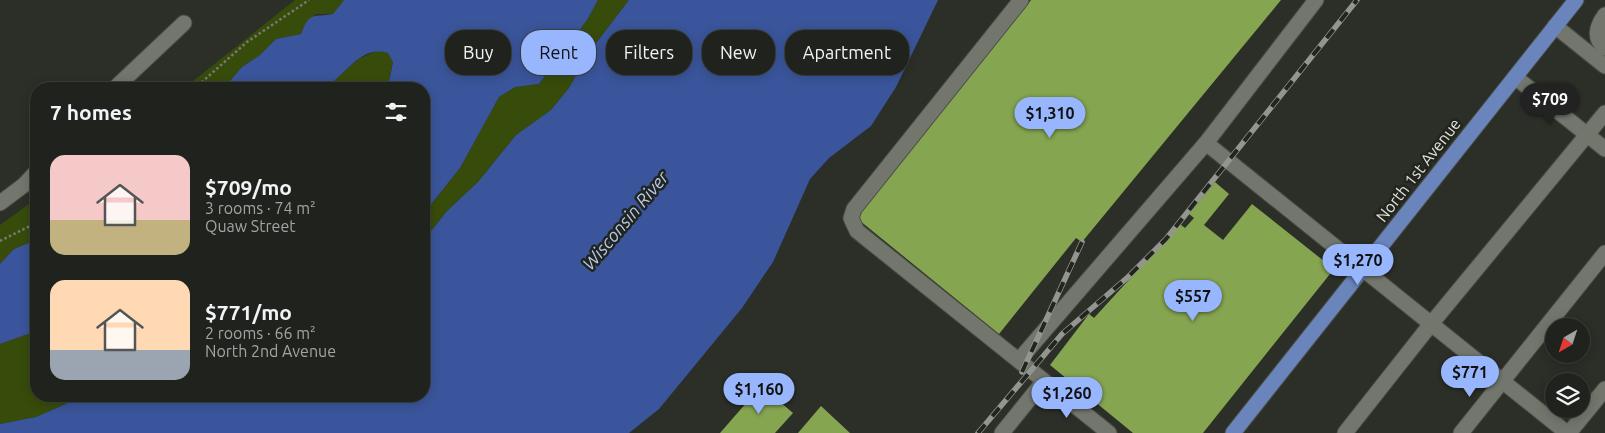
<!DOCTYPE html>
<html lang="en">
<head>
<meta charset="utf-8">
<style>
  :root { --surface:#20231d; --page:#2d2f2a; --text:#f1f3f6; --muted:#a2a4a4; --line:#3d403b; --accent:#97b6fd }
  body { margin:0; font-family:Ubuntu,sans-serif; background:var(--page); color:var(--text); height:100vh; display:flex; flex-direction:column; font-size:19px; white-space:nowrap }
  * { box-sizing:border-box; margin:0 }
  p { font-size:16px; color:var(--muted) }
  .icon { flex:none; width:28px; height:28px; fill:none; stroke:currentColor; stroke-width:2; stroke-linecap:round; stroke-linejoin:round }
  .map { position:relative; flex:1; overflow:hidden }
  .side { position:absolute; left:30px; top:82px; width:400px; height:320px; display:flex; flex-direction:column; background:var(--surface); border-radius:20px; box-shadow:0 2px 12px #0003,0 0 0 1px var(--line) }
  .side>* { flex:none }
  .banner { position:absolute; left:445px; top:30px; width:475px; height:45px; display:flex; gap:10px }
  .needle { width:32px; rotate:219deg }
  .fabs { position:absolute; left:1545px; top:318px; display:grid; gap:10px }
  .fabs a { display:grid; place-items:center; width:45px; height:45px; border-radius:50%; background:var(--surface); box-shadow:0 2px 12px #0003,0 0 0 1px var(--line); font-size:25px }
  .price { position:absolute; translate:-50% -42px; padding:0 11px; border-radius:18px; background:var(--accent); color:#111; font-size:16px; line-height:32px; filter:drop-shadow(0 1px 2px #0008) }
  .price::after { content:''; position:absolute; left:50%; top:30px; width:15px; height:11px; margin-left:-8px; background:inherit; clip-path:polygon(0 0,100% 0,50% 100%) }
  .price.active { background:#222; color:#fff }
  ul { padding:0; list-style:none }
  li { display:flex; align-items:center; gap:15px; height:125px; padding:0 20px }
  li span { display:grid; place-items:center; flex:none; width:140px; height:100px; border-radius:15px; color:#555 }
  li>.icon { margin-inline-start:auto }
  span .icon { width:60px; height:60px; fill:#fffc; stroke-width:1 }
  li b { font-size:21px }
  h2 { display:flex; justify-content:space-between; align-items:center; height:60px; padding:0 20px; font-size:21px }
  .pill { padding:0 18px; border-radius:20px; background:var(--surface); box-shadow:0 2px 12px #0003,0 0 0 1px var(--line); font-size:18px; line-height:45px }
  .pill.active { background:var(--accent); color:#111 }
  .map>svg:first-child { display:block }
  .green { fill:#374c0b }
  .water { fill:#3a559b }
  .building { fill:#85a550 }
  .lines { fill:none; stroke-linecap:round; stroke-linejoin:round }
  .minor-casing { stroke:#4a4c46; stroke-width:17 }
  .major-casing { stroke:#4a4c46; stroke-width:17 }
  .path { stroke:#777a74; stroke-width:2.5; stroke-dasharray:2.5 2.5; stroke-linecap:butt }
  .minor { stroke:#72766d; stroke-width:15 }
  .major { stroke:#6a84bc; stroke-width:15 }
  .rail-casing { stroke:#93968f; stroke-width:5.5 }
  .rail { stroke:#22251d; stroke-width:4; stroke-dasharray:11; stroke-linecap:butt }
  .labels { text-anchor:middle; dominant-baseline:central; stroke-width:5; stroke-linejoin:round; paint-order:stroke }
  .street-label { font-size:16px; fill:#e2e4df; stroke:#22251d }
  .water-label { font-size:18px; font-style:italic; fill:#b7c9f1; stroke:#22251d }
</style>
</head>
<body>
<div class="map">
<svg width="1605" height="433" viewBox="0 0 1605 433">
  <rect width="100%" height="100%" fill="#2b2f27"/>
  <!-- green -->
  <g class="green">
    <polygon points="295,0 344,0 333,14 316,14 303,28 301,34 276,39 260,55 242,67 223,89 183,89"/>
    <polygon points="598,0 629,0 587,55 569,88 551,110 516,135 478,182 447,211 424,240 424,213 460,168 499,97 515,87 539,84 587,20"/>
    <polygon points="379,50 388,53 393,61 390,78 384,89 322,89 360,58"/>
    <polygon points="36,199 36,240 14,249 0,264 0,225"/>
    <polygon points="36,329 36,396 84,396 36,417 0,424 0,344 28,334"/>
  </g>
  <!-- water -->
  <g class="water">
    <path d="M344,0H598L587,20L539,84L515,87L499,97L460,168L424,213V177L427,165L424,163V89H384L390,78L393,62L388,53C359,44 345,78 323,88C315,92 238,89 223,89L242,67L260,55L276,39L301,34C310,10 314,18 333,14Z"/>
    <polygon points="629,0 938,0 896,87 871,126 829,158 810,179 773,262 742,308 659,409 629,433 0,433 0,424 36,417 84,396 424,396 424,240 447,211 478,182 516,135 551,110 569,88 587,55"/>
    <polygon points="36,240 36,329 28,334 0,344 0,264 14,249"/>
  </g>
  <!-- building -->
  <g class="building">
    <polygon points="1031,0 1281,0 1082,242 1076,238 999,334 854,216"/>
    <polygon points="1215,182 1229,194 1204,225 1223,240 1252,204 1334,269 1203,433 1133,433 1050,365 1089,314 1094,318 1180,224 1185,228 1194,218 1189,214"/>
    <polygon points="761,386 793,413 775,433 720,433"/>
    <polygon points="821,406 850,433 798,433"/>
  </g>
  <g class="lines">
    <defs>
      <g id="minor">
        <polyline points="1021,0 854,209 851,218 857,231 1109,433"/>
        <path d="M1605,15C1597,26 1593,38 1605,48"/>
        <polyline points="1555,26 1605,66"/>
        <polyline points="1515,77 1605,149"/>
        <polyline points="114,89 184,23"/>
        <polyline points="1206,143 1567,433"/>
        <polyline points="0,203 24,185 36,172"/>
        <polyline points="1019,360 1206,143 1316,0"/>
        <polyline points="1002,433 1044,381"/>
        <polyline points="1345,433 1431,324 1605,113"/>
        <polyline points="1461,433 1605,253"/>
        <polyline points="1569,433 1605,389"/>
      </g>
      <polyline id="major" points="1233,433 1576,0"/>
    </defs>
    <!-- minor casing -->
    <use href="#minor" class="minor-casing"/>
    <!-- major casing -->
    <use href="#major" class="major-casing"/>
    <!-- path -->
    <g class="path">
      <polyline points="194,89 247,42 309,0"/>
      <polyline points="0,241 36,223"/>
    </g>
    <!-- minor -->
    <use href="#minor" class="minor"/>
    <!-- major -->
    <use href="#major" class="major"/>
    <defs>
      <g id="rail">
        <polyline points="1022,372 1082,242"/>
        <polyline points="978,433 1062,334 1128,277 1166,239 1357,0"/>
      </g>
    </defs>
    <!-- rail casing -->
    <use href="#rail" class="rail-casing"/>
    <!-- rail -->
    <use href="#rail" class="rail"/>
  </g>
  <g class="labels">
    <!-- street labels -->
    <g class="street-label">
      <text transform="translate(1418 170) rotate(-52)">North 1st Avenue</text>
    </g>
    <!-- water labels -->
    <g class="water-label">
      <text transform="translate(625 220) rotate(-50)">Wisconsin River</text>
    </g>
  </g>
</svg>
<div class="fabs">
<a><svg class="needle" viewBox="-14 -14 28 28"><path d="M0-13l5 13h-10z" fill="#e53935"/><path d="M0 13l5-13h-10z" fill="#a2a4a4"/></svg></a>
<a><svg class="icon" aria-label="layers" viewBox="0 0 24 24"><path d="M12 4l9 5-9 5-9-5zM3 14l9 5 9-5"/></svg></a>
</div>
<b class="price active" style="left:1550px;top:125px">$709</b>
<b class="price" style="left:1050px;top:139px">$1,310</b>
<b class="price" style="left:1358px;top:286px">$1,270</b>
<b class="price" style="left:1193px;top:322px">$557</b>
<b class="price" style="left:1470px;top:398px">$771</b>
<b class="price" style="left:759px;top:415px">$1,160</b>
<b class="price" style="left:1067px;top:419px">$1,260</b>
<div class="banner">
<a class="pill">Buy</a>
<a class="pill active">Rent</a>
<a class="pill">Filters</a>
<a class="pill">New</a>
<a class="pill">Apartment</a>
</div>
<section class="side">
<h2>7 homes<svg class="icon" aria-label="filters" viewBox="0 0 24 24"><path d="M4 7h16M4 17h16"/><circle cx="9" cy="7" r="2"/><circle cx="15" cy="17" r="2"/></svg></h2>
<ul>
<li><span style="background:linear-gradient(#f6c9c9 65%,#c2b280 0)"><svg class="icon" aria-label="home" viewBox="0 0 24 24"><path d="M3 11l9-7 9 7M6 9v11h12V9"/></svg></span><div><b>$709/mo</b><p>3 rooms · 74 m²</p><p>Quaw Street</p></div></li>
<li><span style="background:linear-gradient(#ffd9b3 70%,#9aa5b1 0)"><svg class="icon" aria-label="home" viewBox="0 0 24 24"><path d="M3 11l9-7 9 7M6 9v11h12V9"/></svg></span><div><b>$771/mo</b><p>2 rooms · 66 m²</p><p>North 2nd Avenue</p></div></li>
</ul>
</section>
</div>
</body>
</html>
